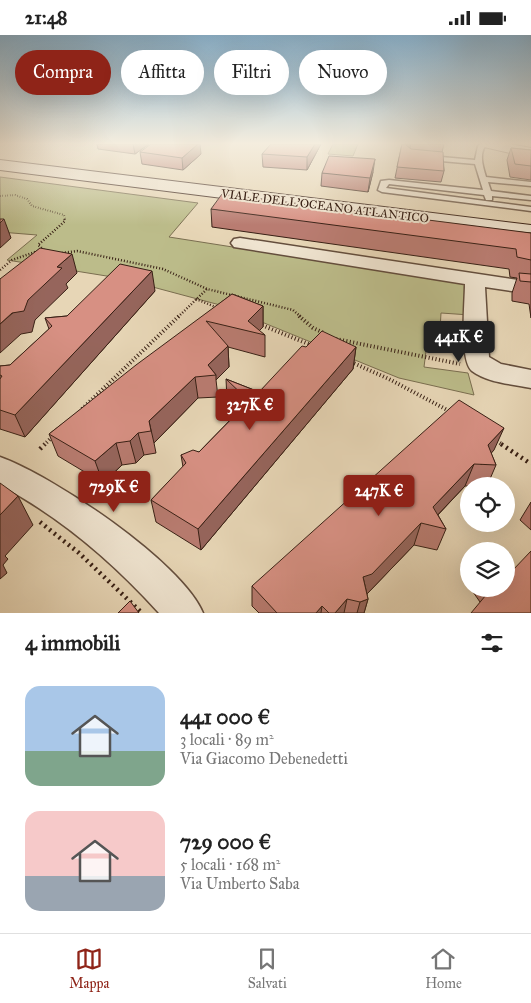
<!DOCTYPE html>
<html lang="it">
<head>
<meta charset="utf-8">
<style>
  :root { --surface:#fff; --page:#f2f2f2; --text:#222; --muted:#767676; --line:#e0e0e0; --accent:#8f2418 }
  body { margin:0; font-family:"IM FELL Great Primer",serif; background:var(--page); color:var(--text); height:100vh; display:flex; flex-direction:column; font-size:19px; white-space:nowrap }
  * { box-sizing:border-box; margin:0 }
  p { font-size:16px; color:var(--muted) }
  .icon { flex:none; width:28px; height:28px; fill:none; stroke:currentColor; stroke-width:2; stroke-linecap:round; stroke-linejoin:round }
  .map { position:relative; height:578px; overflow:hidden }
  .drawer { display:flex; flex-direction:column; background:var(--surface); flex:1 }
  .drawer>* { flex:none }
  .banner { position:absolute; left:15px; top:15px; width:501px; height:45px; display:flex; gap:10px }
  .buttons { position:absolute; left:460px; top:442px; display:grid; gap:10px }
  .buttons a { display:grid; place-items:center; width:55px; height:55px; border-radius:50%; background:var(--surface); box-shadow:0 5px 20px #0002; font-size:25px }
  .price { position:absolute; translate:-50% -42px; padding:0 11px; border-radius:5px; background:var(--accent); color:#fff; font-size:16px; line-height:32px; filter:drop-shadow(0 1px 2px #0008) }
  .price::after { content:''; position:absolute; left:50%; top:30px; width:15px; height:11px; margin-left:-8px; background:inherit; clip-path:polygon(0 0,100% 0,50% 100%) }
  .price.selected { background:#222; color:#fff }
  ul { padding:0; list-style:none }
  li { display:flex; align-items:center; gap:15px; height:125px; padding:0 25px }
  li span { display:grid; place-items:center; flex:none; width:140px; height:100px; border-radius:15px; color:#555 }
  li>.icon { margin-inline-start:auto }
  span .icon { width:60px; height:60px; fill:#fffc; stroke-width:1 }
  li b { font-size:21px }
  h2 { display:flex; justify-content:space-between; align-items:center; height:60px; padding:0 25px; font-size:21px }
  .chip { padding:0 18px; border-radius:22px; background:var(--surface); box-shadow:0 5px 20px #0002; font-size:18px; line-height:45px }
  .chip.selected { background:var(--accent); color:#fff }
  .status { display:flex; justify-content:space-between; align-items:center; height:35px; padding:0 25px; background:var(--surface); direction:ltr }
  .status svg { height:14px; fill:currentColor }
  .menu { display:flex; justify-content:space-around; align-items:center; height:70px; border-top:1px solid var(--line); background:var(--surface); font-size:14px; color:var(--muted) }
  .menu a { display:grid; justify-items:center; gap:2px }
  .menu .selected { color:var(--accent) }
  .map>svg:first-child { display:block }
  .green { fill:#bcbc8a; stroke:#7a6e50 }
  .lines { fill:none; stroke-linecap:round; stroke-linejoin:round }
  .service-casing { stroke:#644e3d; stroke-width:3 }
  .minor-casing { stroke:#644e3d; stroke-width:3 }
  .tertiary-casing { stroke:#644e3d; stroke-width:2 }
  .secondary-casing { stroke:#382015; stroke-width:2 }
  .path-far3 { stroke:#382015; stroke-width:2; stroke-dasharray:0.5 2; stroke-linecap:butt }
  .path-far2 { stroke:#382015; stroke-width:2.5; stroke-dasharray:1 2; stroke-linecap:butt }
  .path-far1 { stroke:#382015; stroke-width:4; stroke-dasharray:1 2.5; stroke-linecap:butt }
  .path { stroke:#382015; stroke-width:4.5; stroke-dasharray:2 4; stroke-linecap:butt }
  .service { fill:#efe4d0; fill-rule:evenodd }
  .minor { fill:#efe4d0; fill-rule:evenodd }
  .tertiary { fill:#efe4d0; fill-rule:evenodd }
  .secondary { fill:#efe4d0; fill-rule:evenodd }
  .wall { fill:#b97c71; stroke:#382015 }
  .shaded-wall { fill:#96655c; stroke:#382015 }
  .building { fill:#d79083; stroke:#382015 }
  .labels { text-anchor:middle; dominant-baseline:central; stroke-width:4; stroke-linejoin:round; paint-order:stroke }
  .far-street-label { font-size:12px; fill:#382015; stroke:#efe4d0 }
</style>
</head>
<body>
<div class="status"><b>21:48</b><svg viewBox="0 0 49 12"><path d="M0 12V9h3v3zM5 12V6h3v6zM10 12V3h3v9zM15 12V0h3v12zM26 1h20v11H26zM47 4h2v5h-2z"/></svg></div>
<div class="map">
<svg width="531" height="578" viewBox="0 0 531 578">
  <rect width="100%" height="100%" fill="#e7d6b6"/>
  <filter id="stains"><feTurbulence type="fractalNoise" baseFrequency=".004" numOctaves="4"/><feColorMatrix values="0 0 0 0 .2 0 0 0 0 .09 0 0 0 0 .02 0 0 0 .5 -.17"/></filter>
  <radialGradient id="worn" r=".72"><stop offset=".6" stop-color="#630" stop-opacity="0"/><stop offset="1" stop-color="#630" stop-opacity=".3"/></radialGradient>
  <!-- green -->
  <g class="green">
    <polygon points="333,109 358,109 353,121 328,119"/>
    <polygon points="0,142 198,168 169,202 468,249 470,280 441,278 439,312 426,316 424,332 468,338 474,360 399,343 220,270 119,243 7,225 37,200 0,197"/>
  </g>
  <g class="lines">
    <defs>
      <path id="service" d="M480,109H487C478,118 483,132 486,142L531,147V151L488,147L491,156L531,161V165L492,161V165H486L484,160L389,149L386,153L531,172V176L382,157L378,155L381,146L389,145L483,155L475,129L430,125L427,123L430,121L475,125L478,111Z"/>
      <g id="minor">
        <path d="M240,203L531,247V259L485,252L489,322L501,329L531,335V353C512,349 488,348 472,336C459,325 465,267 465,249L234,212L231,208L234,204Z"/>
        <path d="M0,422C53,441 182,527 203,578H159C113,527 60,482 0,450Z"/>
      </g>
      <polygon id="tertiary" points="482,109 510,109 531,113 531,123 484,112"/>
      <polygon id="secondary" points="0,125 531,190 531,202 0,135"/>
    </defs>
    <!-- service casing -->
    <use href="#service" class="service-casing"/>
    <!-- minor casing -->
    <use href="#minor" class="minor-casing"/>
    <!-- tertiary casing -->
    <use href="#tertiary" class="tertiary-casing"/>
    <!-- secondary casing -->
    <use href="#secondary" class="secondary-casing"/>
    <!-- path-far3 -->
    <polyline class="path-far3" points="0,161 15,160 27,164 32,171 64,180 65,184"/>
    <!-- path-far2 -->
    <g class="path-far2">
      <polyline points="44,215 38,210 65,186 64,183"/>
      <polyline points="62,218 77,216 163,234 207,254 293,275 301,282"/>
      <polyline points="0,235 12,225 38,216"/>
      <polyline points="196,264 218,273"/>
      <polyline points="178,282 207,254"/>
    </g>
    <!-- path-far1 -->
    <g class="path-far1">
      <polyline points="299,281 313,293 324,298"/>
      <polyline points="259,289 311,310"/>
      <polyline points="336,304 460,329"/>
      <polyline points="351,327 389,344 451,377"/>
      <polyline points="82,374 179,281"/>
      <polyline points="494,404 503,410"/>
      <polyline points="44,410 54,400"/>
    </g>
    <!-- path -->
    <g class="path">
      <polyline points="501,409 531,429"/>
      <polyline points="40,414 45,409"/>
      <polyline points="40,487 79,518 142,578"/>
    </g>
    <!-- service -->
    <use href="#service" class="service"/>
    <!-- minor -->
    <use href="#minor" class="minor"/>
    <!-- tertiary -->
    <use href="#tertiary" class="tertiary"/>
    <!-- secondary -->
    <use href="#secondary" class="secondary"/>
  </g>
  <!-- wall -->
  <g class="wall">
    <polygon points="97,109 149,109 135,119 98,114"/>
    <polygon points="321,109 307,135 263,132 262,119"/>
    <polygon points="402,109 444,109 442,117 444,136 441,147 395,143"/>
    <polygon points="511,113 531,115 531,145 510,142 507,125"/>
    <polygon points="140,117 201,119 183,135 142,129"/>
    <polygon points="373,137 368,157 321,151 322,138"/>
    <polygon points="211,174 531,198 531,283 529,269 512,266 512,258 517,243 510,242 509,234 212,192"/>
    <polygon points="155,256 25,402 0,394 0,331 10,330 49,294 45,283 67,281"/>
    <polygon points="232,259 263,271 263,292 259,296 265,300 265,322 228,312 229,332 216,345 218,362 198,363 154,408 156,418 144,420 136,428 122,430 103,448 58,421 49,399"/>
    <polygon points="306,312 356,312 353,334 201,515 156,487 151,465 183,432 181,420 199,417 238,377 227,365 226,344 259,357"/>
    <polygon points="494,415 491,418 496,430 487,451 465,451 438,480 446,494 437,515 414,510 367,559 368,564 364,578 259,578 252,571 252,551"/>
    <polygon points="531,467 531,495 520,485"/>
    <polygon points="512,536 531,578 480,567 471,554 506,554"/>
  </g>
  <!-- shaded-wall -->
  <g class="shaded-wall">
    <polygon points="133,109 149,109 135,119"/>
    <polygon points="198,109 200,109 201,119 183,135 182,123"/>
    <polygon points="315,109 321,109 307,135 307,122"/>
    <polygon points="408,109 411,109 409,117 406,110"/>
    <polygon points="375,124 373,137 368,157 370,143"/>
    <polygon points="4,184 11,203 0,213 0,188"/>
    <polygon points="72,219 77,238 66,249 68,253 35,285 32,297 21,299 0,318 0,289 28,265 57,232"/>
    <polygon points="152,236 155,256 25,402 15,380"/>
    <polygon points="263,271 263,292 257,298 248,286"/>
    <polygon points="228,311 229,332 216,345 216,340 208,330"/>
    <polygon points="356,312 353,334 201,515 198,494"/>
    <polygon points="195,342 198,363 154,408 149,386"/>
    <polygon points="504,393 494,415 481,430 488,410"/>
    <polygon points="138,398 144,420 136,428 130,406"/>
    <polygon points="116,408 122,430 103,448 95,426"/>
    <polygon points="474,429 465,451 428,490 433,472"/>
    <polygon points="18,461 33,490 5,521 8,524 3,530 7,538 0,544 0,480"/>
    <polygon points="421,488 414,510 367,559 363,542"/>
    <polygon points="347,564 344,578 335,578"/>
    <polygon points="368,564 364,578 357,578 360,567"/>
    <polygon points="322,571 321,578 316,578"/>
  </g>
  <!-- building -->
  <g class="building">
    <polygon points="151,109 198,109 182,123 140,117"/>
    <polygon points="271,109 315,109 307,122 262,119"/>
    <polygon points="402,109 408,109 406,110 411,114 443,117 444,136 397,132"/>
    <polygon points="511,113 531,115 531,131 515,129"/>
    <polygon points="329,121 375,124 370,143 322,138"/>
    <polygon points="222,159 531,198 531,225 517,222 516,214 211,174"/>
    <polygon points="0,184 4,184 0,188"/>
    <polygon points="40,213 72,219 57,232 62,233 28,265 24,276 12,278 0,289 0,244"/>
    <polygon points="120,229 152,236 15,380 0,375 0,344 2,341 0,340 0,331 10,330 52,291 45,283 67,281"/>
    <polygon points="519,238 531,239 531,247 520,246"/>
    <polygon points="232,259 263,271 248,286 265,300 206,286 228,311 208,330 216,340 195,342 149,386 151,396 138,398 130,406 116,408 95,426 49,399 136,330"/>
    <polygon points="322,296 356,312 198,494 151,465 186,428 181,420 193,415 199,417 249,366 226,344 259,357 302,311 306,312"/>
    <polygon points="459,365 504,393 488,410 496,430 474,429 433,472 446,494 421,488 372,539 363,542 368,564 360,567 347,564 335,578 329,578 322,571 316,578 277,578 252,551"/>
    <polygon points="0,448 18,461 0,480"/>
    <polygon points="531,516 531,578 471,578 491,554 506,554 506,533 512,536"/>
    <polygon points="130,566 139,578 118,578"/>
  </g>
  <!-- sky -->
  <linearGradient id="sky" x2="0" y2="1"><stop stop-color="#88b5d4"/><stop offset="0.57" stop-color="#f4edde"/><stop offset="1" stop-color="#f4edde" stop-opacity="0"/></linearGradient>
  <rect width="531" height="190" fill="url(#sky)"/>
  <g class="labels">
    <!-- far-street labels -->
    <g class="far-street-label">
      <text transform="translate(325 171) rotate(7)">VIALE DELL'OCEANO ATLANTICO</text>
    </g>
  </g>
  <rect width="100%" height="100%" filter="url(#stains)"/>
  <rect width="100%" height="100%" fill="url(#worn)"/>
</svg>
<div class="buttons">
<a><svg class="icon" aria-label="locate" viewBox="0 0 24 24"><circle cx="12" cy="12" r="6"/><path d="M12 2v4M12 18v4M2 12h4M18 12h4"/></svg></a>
<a><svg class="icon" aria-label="layers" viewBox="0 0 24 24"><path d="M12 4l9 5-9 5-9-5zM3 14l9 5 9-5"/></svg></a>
</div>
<b class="price selected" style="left:459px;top:328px">441K €</b>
<b class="price" style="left:250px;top:396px">327K €</b>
<b class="price" style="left:114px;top:478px">729K €</b>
<b class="price" style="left:379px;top:482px">247K €</b>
<div class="banner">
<a class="chip selected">Compra</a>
<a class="chip">Affitta</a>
<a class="chip">Filtri</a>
<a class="chip">Nuovo</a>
</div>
</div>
<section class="drawer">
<h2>4 immobili<svg class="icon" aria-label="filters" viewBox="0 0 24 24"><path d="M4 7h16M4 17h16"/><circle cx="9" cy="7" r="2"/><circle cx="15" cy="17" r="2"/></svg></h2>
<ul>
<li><span style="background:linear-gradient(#a9c7e8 65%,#7fa58c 0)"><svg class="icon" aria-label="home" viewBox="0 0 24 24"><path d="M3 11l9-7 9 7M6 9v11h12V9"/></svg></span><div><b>441 000 €</b><p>3 locali · 89 m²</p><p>Via Giacomo Debenedetti</p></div></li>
<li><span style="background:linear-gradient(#f6c9c9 65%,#9aa5b1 0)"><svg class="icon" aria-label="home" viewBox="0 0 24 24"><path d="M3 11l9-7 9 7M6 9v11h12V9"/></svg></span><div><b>729 000 €</b><p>5 locali · 168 m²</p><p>Via Umberto Saba</p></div></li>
</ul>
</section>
<nav class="menu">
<a class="selected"><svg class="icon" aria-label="map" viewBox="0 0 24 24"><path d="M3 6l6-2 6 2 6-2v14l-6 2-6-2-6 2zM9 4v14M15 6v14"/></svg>Mappa</a>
<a><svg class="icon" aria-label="saved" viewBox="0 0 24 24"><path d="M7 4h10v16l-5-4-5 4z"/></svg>Salvati</a>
<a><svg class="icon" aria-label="home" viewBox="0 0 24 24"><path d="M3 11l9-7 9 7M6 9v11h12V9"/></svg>Home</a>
</nav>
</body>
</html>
